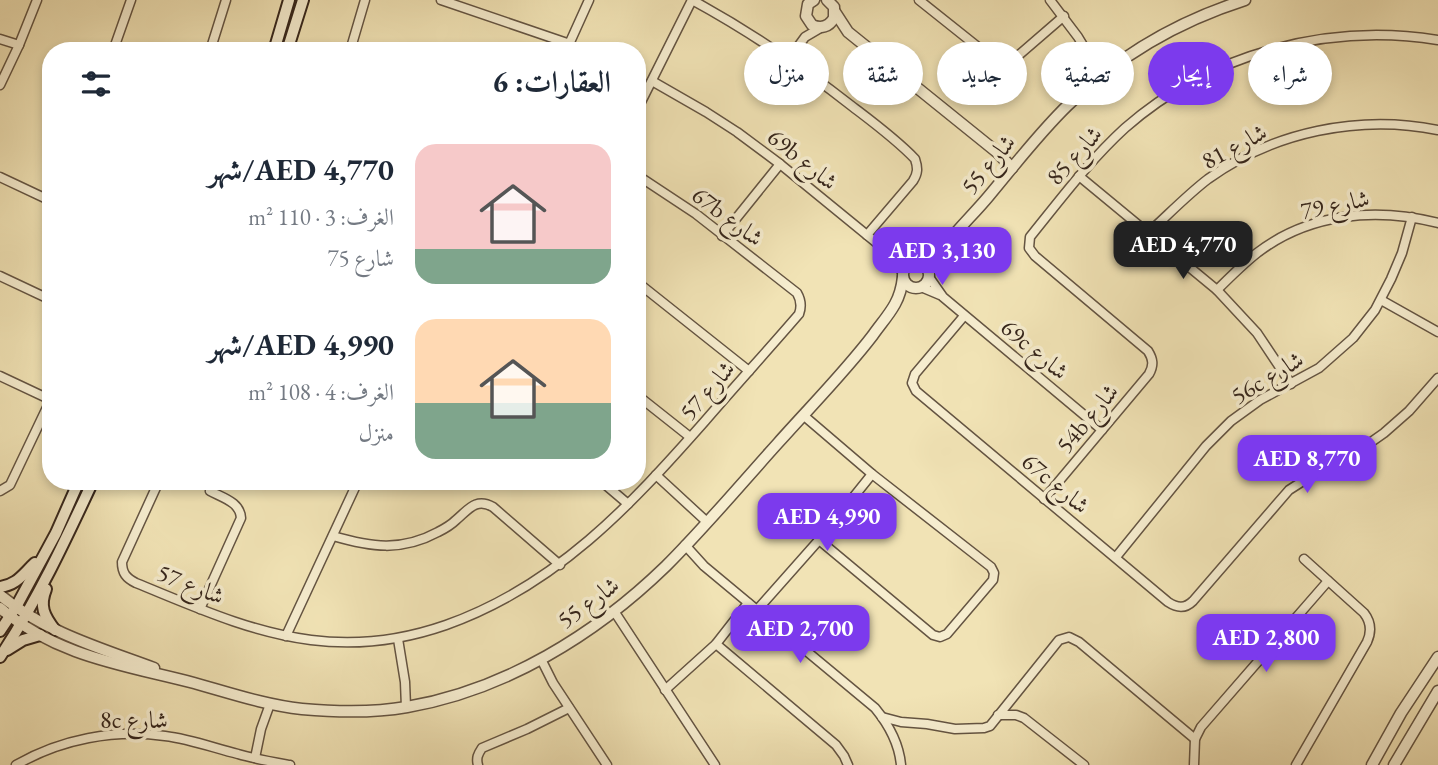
<!DOCTYPE html>
<html lang="ar">
<head>
<meta charset="utf-8">
<style>
  :root { --surface:#fff; --page:#f2f2f3; --text:#1f2937; --muted:#747a83; --accent:#7c3aed }
  body { margin:0; font-family:"EB Garamond",Amiri,serif; background:var(--page); color:var(--text); direction:rtl; height:100vh; display:flex; flex-direction:column; font-size:26px; white-space:nowrap }
  * { box-sizing:border-box; margin:0 }
  p { font-size:23px; color:var(--muted) }
  .icon { flex:none; width:38px; height:38px; fill:none; stroke:currentColor; stroke-width:2; stroke-linecap:round; stroke-linejoin:round }
  .map { position:relative; flex:1; overflow:hidden; direction:ltr }
  .details { position:absolute; left:42px; top:42px; width:604px; height:448px; display:flex; flex-direction:column; background:var(--surface); border-radius:28px; box-shadow:0 4px 10px #0003; direction:rtl }
  .details>* { flex:none }
  .banner { position:absolute; left:667px; top:42px; width:665px; height:63px; direction:rtl; display:flex; gap:14px }
  .price { position:absolute; translate:-50% -60px; padding:0 16px; border-radius:14px; background:var(--accent); color:#fff; font-size:23px; line-height:46px; filter:drop-shadow(0 2px 4px #0008) }
  .price::after { content:''; position:absolute; left:50%; top:42px; width:21px; height:16px; margin-left:-10px; background:inherit; clip-path:polygon(0 0,100% 0,50% 100%) }
  .price.active { background:#222; color:#fff }
  ul { padding:0; list-style:none }
  li { display:flex; align-items:center; gap:21px; height:175px; padding:0 35px }
  li span { display:grid; place-items:center; flex:none; width:196px; height:140px; border-radius:21px; color:#555 }
  li>.icon { margin-inline-start:auto }
  span .icon { width:84px; height:84px; fill:#fffc; stroke-width:1 }
  li b { font-size:30px }
  h2 { display:flex; justify-content:space-between; align-items:center; height:84px; padding:0 35px; font-size:30px }
  .tag { padding:0 24px; border-radius:32px; background:var(--surface); box-shadow:0 4px 10px #0003; font-size:24px; line-height:63px }
  .tag.active { background:var(--accent); color:#fff }
  .map>svg:first-child { display:block }
  .lines { fill:none; stroke-linecap:round; stroke-linejoin:round }
  .minor-casing { stroke:#645442; stroke-width:11 }
  .tertiary-casing { stroke:#645442; stroke-width:13 }
  .secondary-casing { stroke:#35251b; stroke-width:14 }
  .minor { stroke:#f6edcf; stroke-width:8 }
  .tertiary { stroke:#f6edcf; stroke-width:10 }
  .secondary { stroke:#f6edcf; stroke-width:10 }
  .labels { text-anchor:middle; dominant-baseline:central; stroke-width:7; stroke-linejoin:round; paint-order:stroke }
  .street-label { font-size:24px; fill:#35251b; stroke:#f6edcf }
</style>
</head>
<body>
<div class="map">
<svg width="1438" height="765" viewBox="0 0 1438 765">
  <rect width="100%" height="100%" fill="#f1e3b5"/>
  <filter id="stains"><feTurbulence type="fractalNoise" baseFrequency=".00286" numOctaves="4"/><feColorMatrix values="0 0 0 0 .2 0 0 0 0 .09 0 0 0 0 .02 0 0 0 .5 -.17"/></filter>
  <radialGradient id="worn" r=".72"><stop offset=".6" stop-color="#630" stop-opacity="0"/><stop offset="1" stop-color="#630" stop-opacity=".3"/></radialGradient>
  <g class="lines">
    <defs>
      <g id="minor">
        <polyline points="441,0 570,44"/>
        <path d="M692,0C749,31 802,67 853,107C874,123 897,140 915,159C918,168 918,173 913,181L867,235"/>
        <polyline points="919,0 993,59 1002,64 1012,61 1064,16"/>
        <polyline points="1050,0 1078,37 1101,75"/>
        <polyline points="0,39 19,45"/>
        <polyline points="113,51 131,0"/>
        <polyline points="210,51 226,0"/>
        <polyline points="350,51 365,0"/>
        <polyline points="566,51 589,0"/>
        <polyline points="789,59 805,37 822,27"/>
        <polyline points="652,81 706,112 737,132 780,164 889,253 911,263"/>
        <polyline points="0,85 19,45 37,0"/>
        <polyline points="637,110 692,0"/>
        <polyline points="1079,176 1217,290 1257,333 1291,384"/>
        <polyline points="0,177 51,201"/>
        <path d="M1148,233C1168,215 1187,195 1208,179C1273,132 1359,114 1438,130"/>
        <polyline points="722,236 780,164"/>
        <polyline points="891,256 903,273"/>
        <polyline points="0,276 51,300"/>
        <polyline points="929,277 943,297 1102,430"/>
        <polyline points="637,282 749,371"/>
        <polyline points="921,287 940,295"/>
        <path d="M1217,290C1230,277 1243,264 1257,253C1309,213 1376,207 1438,223"/>
        <polyline points="1381,300 1438,332"/>
        <path d="M964,316L915,374L912,383L916,391L1168,602C1177,608 1185,609 1193,601L1289,490L1314,474L1357,452L1384,433L1409,411L1438,378"/>
        <polyline points="0,376 51,400"/>
        <polyline points="637,395 690,437"/>
        <polyline points="803,415 872,474 991,567 994,573 993,580 947,634 940,637 933,635 819,540"/>
        <polyline points="656,475 707,522"/>
        <path d="M159,481L122,562C122,573 126,578 136,583C193,606 249,632 311,640C357,646 403,640 446,625C556,586 630,506 705,421C736,385 768,350 799,314C802,306 801,300 797,293L696,214L637,175"/>
        <polyline points="601,481 628,504"/>
        <polyline points="0,491 10,485 51,399"/>
        <path d="M1044,499L1149,374C1154,365 1153,359 1148,351L1035,256L1029,248L1030,237L1034,232C1063,196 1091,159 1125,128C1209,54 1328,22 1438,40"/>
        <path d="M333,536C371,547 401,552 438,532C444,529 451,525 456,520C468,510 476,497 493,507L560,565"/>
        <path d="M685,545L704,566L875,708C889,725 899,743 901,765"/>
        <polyline points="1116,557 1206,446 1231,421 1260,400 1319,368 1353,338 1375,310 1391,279 1402,253 1412,217"/>
        <path d="M200,609L241,518C240,502 223,498 210,491"/>
        <polyline points="757,610 819,540 872,474"/>
        <polyline points="614,611 715,765"/>
        <polyline points="286,636 358,481"/>
        <polyline points="398,639 405,682 406,707"/>
        <polyline points="716,644 836,745 844,756 848,765"/>
        <polyline points="541,659 553,683 607,765"/>
        <polyline points="665,690 716,644 748,603"/>
        <polyline points="998,715 1016,715 1024,718 1084,765"/>
        <polyline points="882,717 901,722 927,724 955,729 984,728 990,726 1059,640 1069,637 1079,642 1195,739"/>
        <polyline points="255,758 261,729 270,704"/>
        <path d="M16,765C61,739 114,729 165,736C190,739 214,748 238,754C255,759 273,762 290,765"/>
        <path d="M478,765C476,758 478,754 482,748L527,729L569,708"/>
        <polyline points="1194,765 1195,739 1201,727 1328,581"/>
        <path d="M1296,765L1367,642C1372,631 1371,622 1364,613L1304,559"/>
      </g>
      <g id="tertiary">
        <path d="M814,0L808,4L806,16L812,25C821,29 829,27 834,18V7L827,0"/>
        <polyline points="835,12 848,32 998,153 1012,168"/>
        <circle cx="916" cy="275" r="13"/>
        <path d="M929,272C943,242 967,222 988,197C1014,166 1039,133 1068,105C1118,56 1179,21 1245,0"/>
        <path d="M0,595C45,632 100,648 154,668"/>
        <path d="M0,608C58,657 125,665 194,683C230,693 265,705 302,709C336,712 373,713 407,707C505,690 595,635 666,566C705,527 741,484 778,443C810,407 844,373 873,335C880,325 889,315 895,304C900,295 902,286 903,277"/>
        <polyline points="1372,765 1401,713 1438,657"/>
        <polyline points="1394,765 1438,691"/>
      </g>
      <g id="secondary">
        <polyline points="274,51 289,0"/>
        <polyline points="287,51 303,0"/>
        <path d="M0,587C17,585 23,574 35,563"/>
        <path d="M46,589C39,606 44,616 55,630"/>
        <polyline points="0,631 16,607 56,533 79,481"/>
        <polyline points="7,650 23,640 40,635"/>
        <path d="M0,657C37,601 65,541 93,481"/>
      </g>
    </defs>
    <!-- minor casing -->
    <use href="#minor" class="minor-casing"/>
    <!-- tertiary casing -->
    <use href="#tertiary" class="tertiary-casing"/>
    <!-- secondary casing -->
    <use href="#secondary" class="secondary-casing"/>
    <!-- minor -->
    <use href="#minor" class="minor"/>
    <!-- tertiary -->
    <use href="#tertiary" class="tertiary"/>
    <!-- secondary -->
    <use href="#secondary" class="secondary"/>
  </g>
  <g class="labels">
    <!-- street labels -->
    <g class="street-label">
      <text transform="translate(1234 146) rotate(-28)">شارع 81</text>
      <text transform="translate(1074 155) rotate(-48)">شارع 85</text>
      <text transform="translate(803 159) rotate(39)">69b شارع</text>
      <text transform="translate(988 164) rotate(-50)">شارع 55</text>
      <text transform="translate(1335 204) rotate(-11)">شارع 79</text>
      <text transform="translate(728 216) rotate(37)">67b شارع</text>
      <text transform="translate(1035 349) rotate(40)">69c شارع</text>
      <text transform="translate(1267 377) rotate(-31)">56c شارع</text>
      <text transform="translate(707 390) rotate(-49)">شارع 57</text>
      <text transform="translate(1087 418) rotate(-50)">54b شارع</text>
      <text transform="translate(1056 483) rotate(40)">67c شارع</text>
      <text transform="translate(191 584) rotate(22)">شارع 57</text>
      <text transform="translate(588 602) rotate(-36)">شارع 55</text>
      <text x="134" y="719">8c شارع</text>
    </g>
  </g>
  <rect width="100%" height="100%" filter="url(#stains)"/>
  <rect width="100%" height="100%" fill="url(#worn)"/>
</svg>
<b class="price active" style="left:1183px;top:281px">AED 4,770</b>
<b class="price" style="left:942px;top:287px">AED 3,130</b>
<b class="price" style="left:1307px;top:495px">AED 8,770</b>
<b class="price" style="left:827px;top:553px">AED 4,990</b>
<b class="price" style="left:800px;top:665px">AED 2,700</b>
<b class="price" style="left:1266px;top:674px">AED 2,800</b>
<div class="banner">
<a class="tag">شراء</a>
<a class="tag active">إيجار</a>
<a class="tag">تصفية</a>
<a class="tag">جديد</a>
<a class="tag">شقة</a>
<a class="tag">منزل</a>
</div>
<section class="details">
<h2>العقارات: 6<svg class="icon" aria-label="filters" viewBox="0 0 24 24"><path d="M4 7h16M4 17h16"/><circle cx="9" cy="7" r="2"/><circle cx="15" cy="17" r="2"/></svg></h2>
<ul>
<li><span style="background:linear-gradient(#f6c9c9 75%,#7fa58c 0)"><svg class="icon" aria-label="home" viewBox="0 0 24 24"><path d="M3 11l9-7 9 7M6 9v11h12V9"/></svg></span><div><b>AED 4,770/شهر</b><p>الغرف: 3 · 110 m²</p><p>شارع 75</p></div></li>
<li><span style="background:linear-gradient(#ffd9b3 60%,#7fa58c 0)"><svg class="icon" aria-label="home" viewBox="0 0 24 24"><path d="M3 11l9-7 9 7M6 9v11h12V9"/></svg></span><div><b>AED 4,990/شهر</b><p>الغرف: 4 · 108 m²</p><p>منزل</p></div></li>
</ul>
</section>
</div>
</body>
</html>
